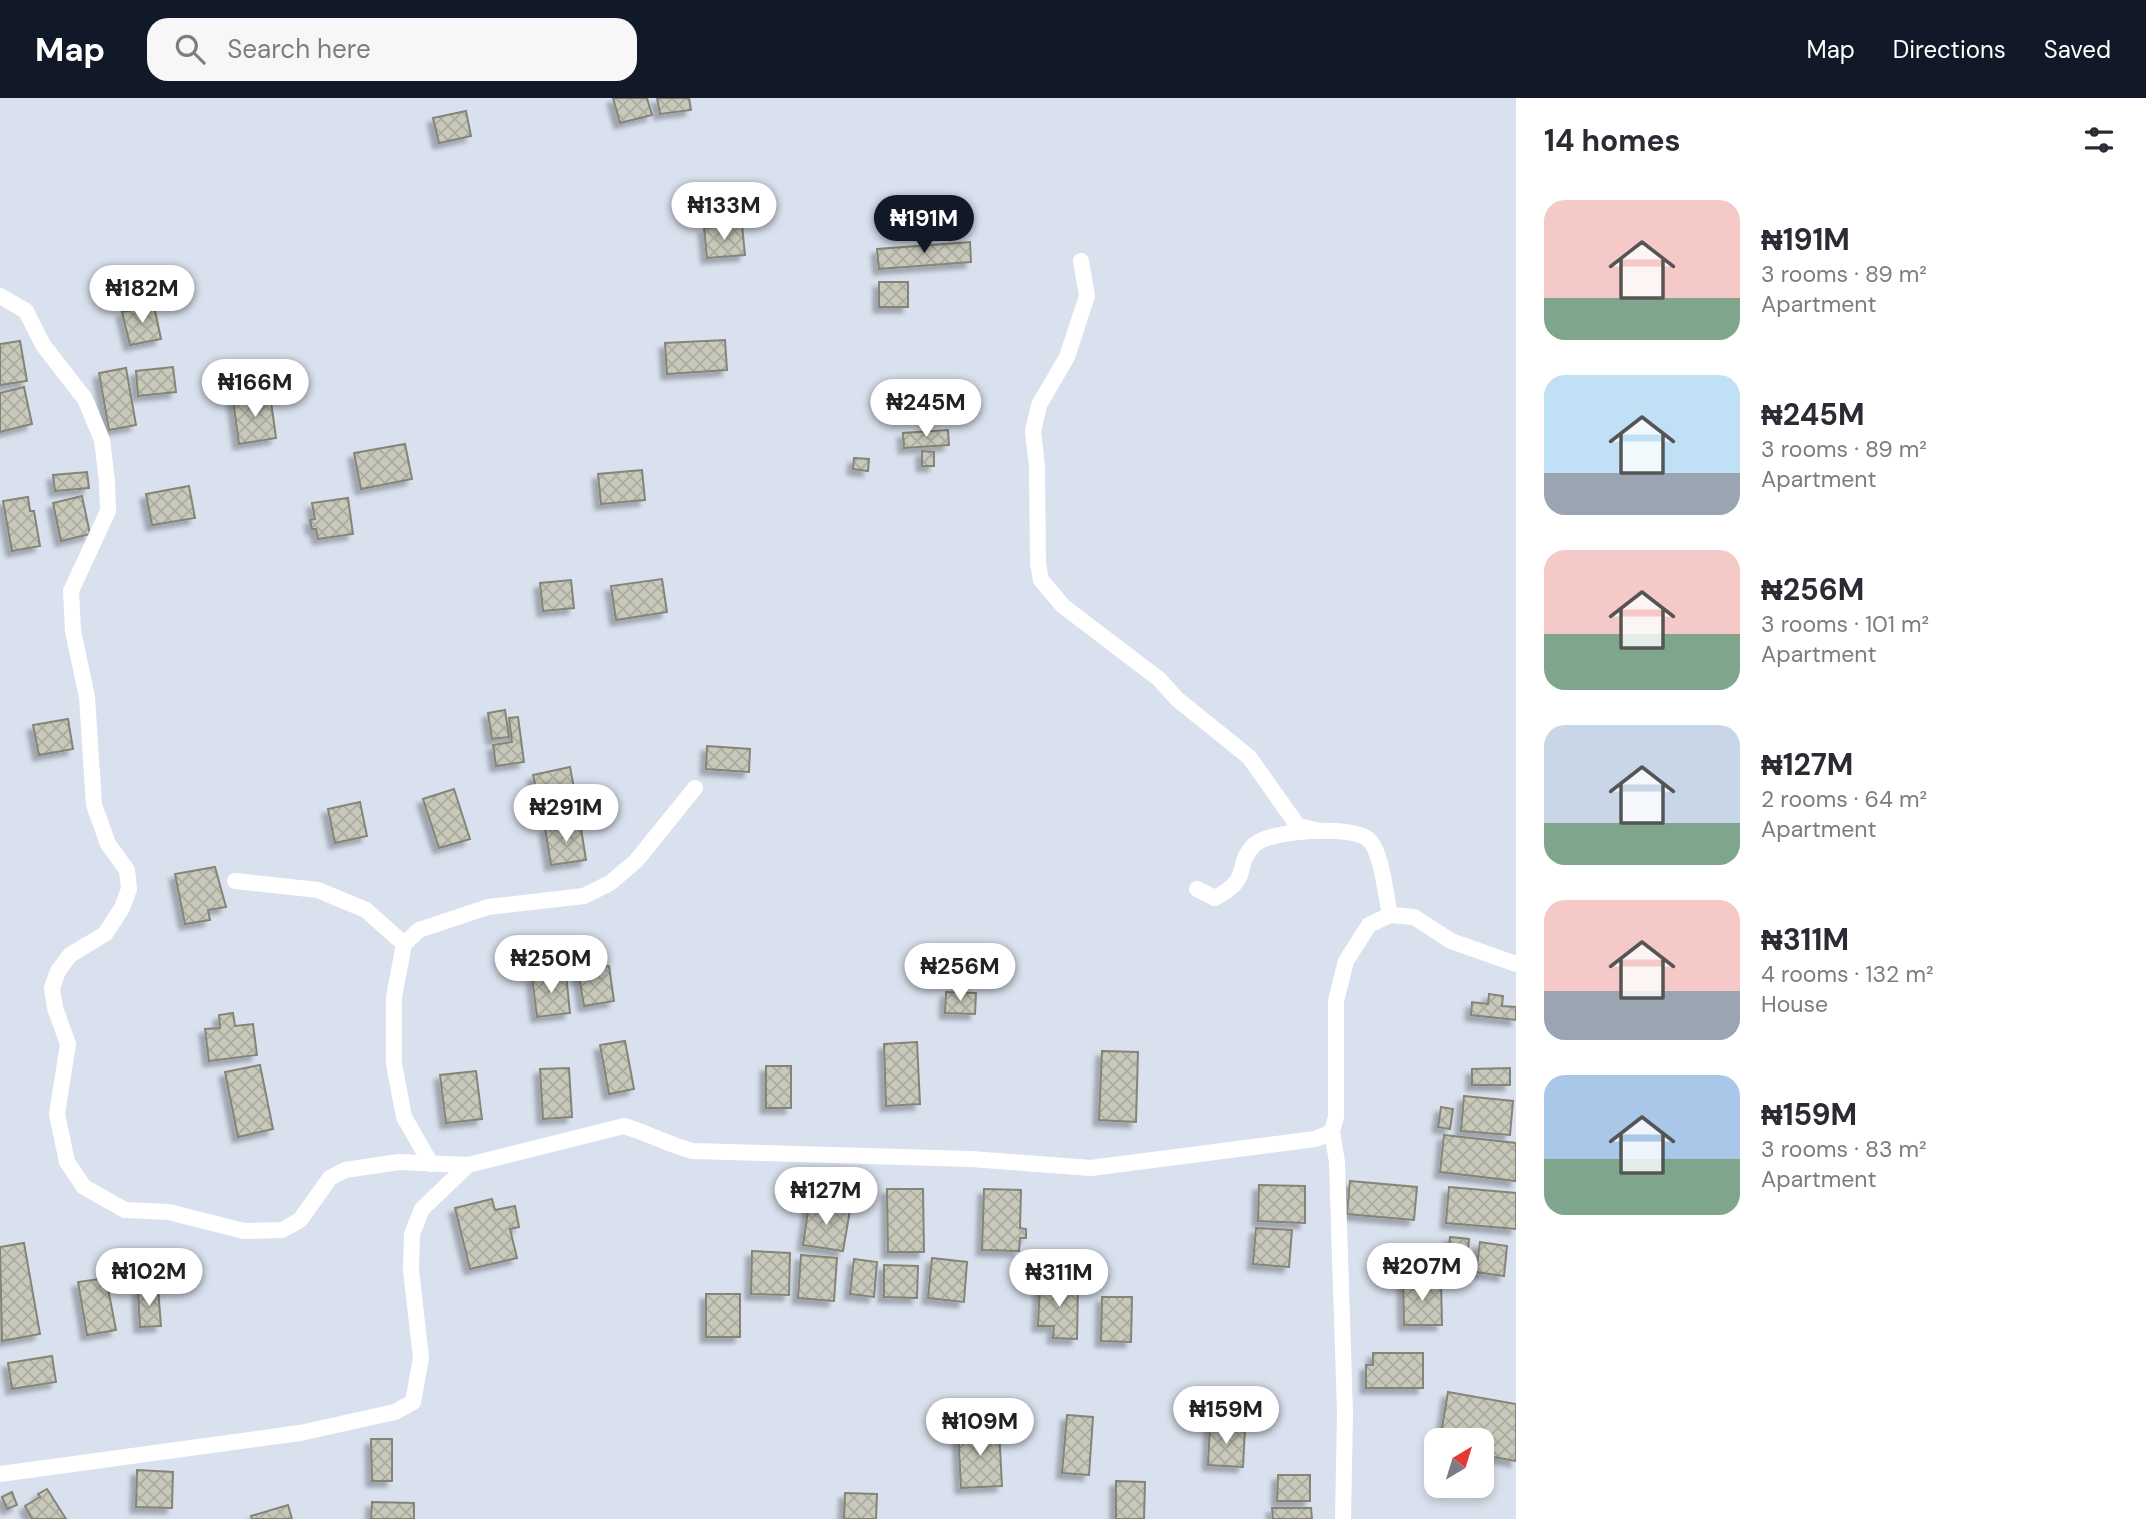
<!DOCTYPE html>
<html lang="en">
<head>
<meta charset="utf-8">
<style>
  :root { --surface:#fff; --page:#f7f7f7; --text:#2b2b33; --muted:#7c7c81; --accent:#111827 }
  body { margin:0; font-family:"DM Sans",sans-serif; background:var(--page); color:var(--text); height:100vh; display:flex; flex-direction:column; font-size:26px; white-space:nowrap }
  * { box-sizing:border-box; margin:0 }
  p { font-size:23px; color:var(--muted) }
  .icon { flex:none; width:38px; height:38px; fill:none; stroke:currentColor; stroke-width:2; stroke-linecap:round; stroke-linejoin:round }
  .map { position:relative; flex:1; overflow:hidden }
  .side { display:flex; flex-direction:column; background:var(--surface); width:630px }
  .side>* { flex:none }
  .needle { width:46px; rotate:38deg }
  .controls { position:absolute; left:1424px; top:1330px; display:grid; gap:14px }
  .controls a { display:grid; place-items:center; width:70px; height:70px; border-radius:14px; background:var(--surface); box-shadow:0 4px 10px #0003; font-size:35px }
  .price { position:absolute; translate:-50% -60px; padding:0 16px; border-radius:24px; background:#fff; color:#222; font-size:23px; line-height:46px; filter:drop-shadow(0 2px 4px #0008) }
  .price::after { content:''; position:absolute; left:50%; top:42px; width:21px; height:16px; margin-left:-10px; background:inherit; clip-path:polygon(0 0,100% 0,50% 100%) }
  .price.current { background:var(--accent); color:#fff }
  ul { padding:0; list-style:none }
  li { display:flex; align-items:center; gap:21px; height:175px; padding:0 28px }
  li span { display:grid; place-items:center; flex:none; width:196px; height:140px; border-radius:21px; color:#555 }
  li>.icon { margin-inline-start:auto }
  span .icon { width:84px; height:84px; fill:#fffc; stroke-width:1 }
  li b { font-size:30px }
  h2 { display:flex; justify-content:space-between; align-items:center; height:84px; padding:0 28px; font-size:30px }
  header { display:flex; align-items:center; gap:42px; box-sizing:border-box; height:98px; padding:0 35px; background:var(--accent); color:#fff }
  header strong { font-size:33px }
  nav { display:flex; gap:38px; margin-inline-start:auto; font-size:24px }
  .search { width:490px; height:63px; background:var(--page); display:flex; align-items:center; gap:18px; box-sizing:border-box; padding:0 24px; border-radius:21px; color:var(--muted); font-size:26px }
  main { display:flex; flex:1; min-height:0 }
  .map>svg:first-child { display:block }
  .building { fill:url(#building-cross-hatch); stroke:#848578; stroke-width:2; filter:url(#shadow) }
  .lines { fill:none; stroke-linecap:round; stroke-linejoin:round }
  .street { stroke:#fff; stroke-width:16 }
</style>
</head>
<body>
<header>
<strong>Map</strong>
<div class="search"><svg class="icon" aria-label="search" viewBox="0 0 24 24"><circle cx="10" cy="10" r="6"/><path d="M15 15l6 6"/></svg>Search here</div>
<nav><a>Map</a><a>Directions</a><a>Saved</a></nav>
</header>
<main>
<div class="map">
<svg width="1516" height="1421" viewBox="0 0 1516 1421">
  <defs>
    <pattern id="building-cross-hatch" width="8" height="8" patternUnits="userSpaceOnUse" patternTransform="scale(1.75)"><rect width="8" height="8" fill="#c8c9ba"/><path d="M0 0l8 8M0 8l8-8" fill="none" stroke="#abaca0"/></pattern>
    <filter id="shadow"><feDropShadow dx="-5.5" dy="5.5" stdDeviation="2" flood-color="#0004"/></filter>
  </defs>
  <rect width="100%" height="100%" fill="#d9e1ee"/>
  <!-- building -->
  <g class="building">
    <polygon points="613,0 647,0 652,17 620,25"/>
    <polygon points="657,0 689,0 691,12 660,16"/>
    <polygon points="466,13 471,38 439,45 433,20"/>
    <polygon points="742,127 745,157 707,160 704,130"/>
    <polygon points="970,144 971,164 879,171 877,151"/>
    <rect x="879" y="184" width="29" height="25"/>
    <polygon points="154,208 161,241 130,247 122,214"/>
    <polygon points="725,242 727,272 667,276 665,245"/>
    <polygon points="20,243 27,283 0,287 0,246"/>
    <polygon points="173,269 176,294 138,298 136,273"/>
    <polygon points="126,270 136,327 109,332 99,275"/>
    <polygon points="24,289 32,326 0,334 0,295"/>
    <polygon points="270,296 276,340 239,346 233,302"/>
    <polygon points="948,332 949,347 904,350 903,335"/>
    <polygon points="405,346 412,381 361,391 354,355"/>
    <polygon points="922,353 934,354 934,368 922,368"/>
    <polygon points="854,360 869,361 868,373 853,371"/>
    <polygon points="642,372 645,402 601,406 598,376"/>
    <polygon points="87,374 89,390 55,393 53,377"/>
    <polygon points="189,388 195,420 152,427 146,396"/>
    <polygon points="82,398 90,436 61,443 53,405"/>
    <polygon points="28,399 30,413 34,413 40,448 12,453 3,403"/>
    <polygon points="348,400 353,436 318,441 316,431 312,431 310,422 315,421 312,405"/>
    <polygon points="662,481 667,514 616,522 611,488"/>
    <polygon points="571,482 574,510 543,513 540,485"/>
    <polygon points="505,612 509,639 492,641 488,615"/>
    <polygon points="518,619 524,664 496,668 493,647 512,644 509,620"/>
    <polygon points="68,621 73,651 39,657 33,627"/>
    <polygon points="707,648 750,651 749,674 706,671"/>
    <polygon points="570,669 578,711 542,718 533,677"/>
    <polygon points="454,691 470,741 439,750 423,701"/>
    <polygon points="360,704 367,738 335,745 328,711"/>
    <polygon points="580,724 586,762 551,767 545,730"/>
    <polygon points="215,769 226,809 208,812 210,822 185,826 175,776"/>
    <polygon points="609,868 614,903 584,908 578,872"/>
    <polygon points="566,876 570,915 537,919 532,879"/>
    <polygon points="946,894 976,895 975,916 945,915"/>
    <polygon points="1489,896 1503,898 1502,908 1516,909 1516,922 1471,917 1472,904 1488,906"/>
    <polygon points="233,915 235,928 253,926 257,957 209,963 205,931 220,930 219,917"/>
    <polygon points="625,943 634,991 609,996 600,947"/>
    <polygon points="917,944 920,1006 886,1008 884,946"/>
    <polygon points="1102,953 1138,954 1136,1024 1099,1022"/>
    <polygon points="260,967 273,1031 238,1039 225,974"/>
    <rect x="766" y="968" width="25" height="42"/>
    <polygon points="569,970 572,1019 543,1021 540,971"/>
    <polygon points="1510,970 1510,987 1472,987 1472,971"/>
    <polygon points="476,973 482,1021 446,1025 440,977"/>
    <polygon points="1464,998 1513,1003 1510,1037 1461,1033"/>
    <polygon points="1441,1009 1453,1011 1450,1031 1438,1029"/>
    <polygon points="1444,1037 1516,1045 1516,1083 1440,1074"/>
    <polygon points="1350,1083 1417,1089 1414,1122 1347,1116"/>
    <polygon points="1259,1087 1305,1088 1305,1125 1258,1123"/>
    <polygon points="1449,1089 1516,1095 1516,1131 1446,1125"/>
    <polygon points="887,1091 923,1091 924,1154 888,1154"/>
    <polygon points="984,1091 1021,1092 1020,1130 1026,1131 1026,1140 1020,1140 1019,1153 982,1152"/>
    <polygon points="492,1101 495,1112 515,1108 519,1129 510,1131 517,1160 470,1171 455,1110"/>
    <polygon points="809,1106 850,1112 843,1153 803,1147"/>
    <polygon points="1256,1130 1292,1132 1289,1169 1253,1166"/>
    <polygon points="1450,1139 1469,1141 1466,1176 1446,1174"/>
    <polygon points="1480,1144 1507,1148 1504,1178 1476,1174"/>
    <polygon points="24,1145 40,1236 2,1243 0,1149"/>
    <polygon points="752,1153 790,1155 789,1197 751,1196"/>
    <polygon points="801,1157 837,1160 834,1203 798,1200"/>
    <polygon points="932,1160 967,1164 964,1204 928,1200"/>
    <polygon points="854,1161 877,1164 874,1199 850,1196"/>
    <polygon points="884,1167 918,1168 917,1200 884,1199"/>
    <polygon points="106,1180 116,1232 87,1237 78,1184"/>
    <polygon points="1403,1183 1441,1183 1442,1227 1404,1227"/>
    <polygon points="1040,1185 1078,1186 1077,1241 1053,1240 1054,1228 1038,1228"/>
    <polygon points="158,1190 161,1228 140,1229 138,1192"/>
    <rect x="706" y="1196" width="34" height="43"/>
    <polygon points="1102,1199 1132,1199 1131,1244 1101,1243"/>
    <polygon points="1373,1255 1423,1255 1423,1290 1366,1290 1366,1267 1373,1267"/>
    <polygon points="52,1258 56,1284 12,1291 8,1265"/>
    <polygon points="1448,1294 1516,1306 1516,1363 1482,1357 1482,1342 1440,1342"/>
    <polygon points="1067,1317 1093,1319 1089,1377 1062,1375"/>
    <polygon points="1210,1327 1245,1330 1243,1369 1208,1367"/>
    <polygon points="999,1331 1002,1388 961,1390 958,1333"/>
    <polygon points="371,1341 392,1341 392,1383 372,1383"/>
    <polygon points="137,1372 173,1374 172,1410 136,1409"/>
    <polygon points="1278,1377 1310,1377 1310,1403 1277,1403"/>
    <polygon points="1116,1383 1145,1384 1144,1421 1116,1421"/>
    <polygon points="47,1391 66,1421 32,1421 25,1408 40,1399 38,1396"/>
    <polygon points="12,1394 17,1407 7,1411 2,1399"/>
    <polygon points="845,1395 877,1396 876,1421 844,1421"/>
    <polygon points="372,1404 414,1405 414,1421 371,1421"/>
    <polygon points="288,1407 292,1421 252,1421 251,1418"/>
    <polygon points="1272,1410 1311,1410 1312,1421 1273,1421"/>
  </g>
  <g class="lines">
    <!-- street -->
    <g class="street">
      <polyline points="1081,163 1087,198 1067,259 1039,307 1033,333 1037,369 1038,466 1041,482 1063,508 1159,581 1177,601 1249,659 1298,728 1320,733"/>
      <path d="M0,198L26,213L43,247L85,301L102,342L107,383L108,413L71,493L73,533L87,599L94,707L108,746L127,772L129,791L122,810L105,836L70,857L58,873L52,890L55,910L68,946L57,1016L67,1064L84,1089L125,1112L169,1114L244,1133L282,1132L300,1122L330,1080L345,1072L399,1064L468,1067L624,1028C648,1035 669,1047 693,1053L971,1061L1091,1070L1315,1041L1332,1034L1336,1019V903L1346,863L1369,827L1390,817L1414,819L1451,843L1516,866"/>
      <polyline points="235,783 318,792 366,812 404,846"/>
      <path d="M1197,791L1215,800C1254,779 1233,768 1254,747C1269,732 1351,727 1368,741C1382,752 1386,800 1390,817"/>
      <polyline points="1332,1034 1337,1064 1345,1315 1343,1421"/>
      <polyline points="431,1066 404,1019 394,966 394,899 404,846 419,832 488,809 584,798 610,785 636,763 695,690"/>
      <polyline points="0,1376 300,1335 395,1314 413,1304 421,1260 411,1172 412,1136 422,1111 468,1067"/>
    </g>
  </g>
</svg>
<div class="controls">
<a><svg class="needle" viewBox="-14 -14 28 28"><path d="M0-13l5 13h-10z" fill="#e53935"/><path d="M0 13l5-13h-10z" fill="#7c7c81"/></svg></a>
</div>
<b class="price" style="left:724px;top:144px">₦133M</b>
<b class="price current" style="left:924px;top:157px">₦191M</b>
<b class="price" style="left:142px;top:227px">₦182M</b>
<b class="price" style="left:255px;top:321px">₦166M</b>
<b class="price" style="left:926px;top:341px">₦245M</b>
<b class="price" style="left:566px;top:746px">₦291M</b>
<b class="price" style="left:551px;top:897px">₦250M</b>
<b class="price" style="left:960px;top:905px">₦256M</b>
<b class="price" style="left:826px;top:1129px">₦127M</b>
<b class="price" style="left:1422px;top:1205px">₦207M</b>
<b class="price" style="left:149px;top:1210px">₦102M</b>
<b class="price" style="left:1059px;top:1211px">₦311M</b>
<b class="price" style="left:1226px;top:1348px">₦159M</b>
<b class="price" style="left:980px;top:1360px">₦109M</b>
</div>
<section class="side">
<h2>14 homes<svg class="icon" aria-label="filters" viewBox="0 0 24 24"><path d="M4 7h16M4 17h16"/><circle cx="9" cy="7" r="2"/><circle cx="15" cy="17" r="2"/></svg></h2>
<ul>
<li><span style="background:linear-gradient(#f6c9c9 70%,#7fa58c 0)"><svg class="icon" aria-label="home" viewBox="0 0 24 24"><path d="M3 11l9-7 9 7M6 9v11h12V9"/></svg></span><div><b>₦191M</b><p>3 rooms · 89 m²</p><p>Apartment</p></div></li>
<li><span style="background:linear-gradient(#bfe0f5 70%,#9aa5b1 0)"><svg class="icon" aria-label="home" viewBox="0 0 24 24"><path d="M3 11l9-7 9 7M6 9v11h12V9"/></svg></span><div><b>₦245M</b><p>3 rooms · 89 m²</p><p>Apartment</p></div></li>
<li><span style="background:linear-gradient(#f6c9c9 60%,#7fa58c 0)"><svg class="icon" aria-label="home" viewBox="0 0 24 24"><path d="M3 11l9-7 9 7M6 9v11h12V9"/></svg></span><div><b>₦256M</b><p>3 rooms · 101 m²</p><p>Apartment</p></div></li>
<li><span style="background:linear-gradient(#c9d6e8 70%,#7fa58c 0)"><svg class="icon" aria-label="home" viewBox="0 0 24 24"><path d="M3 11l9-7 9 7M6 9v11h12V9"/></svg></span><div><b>₦127M</b><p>2 rooms · 64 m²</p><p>Apartment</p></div></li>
<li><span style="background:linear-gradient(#f6c9c9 65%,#9aa5b1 0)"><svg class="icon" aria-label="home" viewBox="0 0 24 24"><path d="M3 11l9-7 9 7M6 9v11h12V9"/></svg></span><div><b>₦311M</b><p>4 rooms · 132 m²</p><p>House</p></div></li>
<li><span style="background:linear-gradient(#a9c7e8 60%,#7fa58c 0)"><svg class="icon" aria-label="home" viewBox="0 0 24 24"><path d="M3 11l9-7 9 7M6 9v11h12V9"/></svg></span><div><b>₦159M</b><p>3 rooms · 83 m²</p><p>Apartment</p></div></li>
</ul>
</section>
</main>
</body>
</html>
